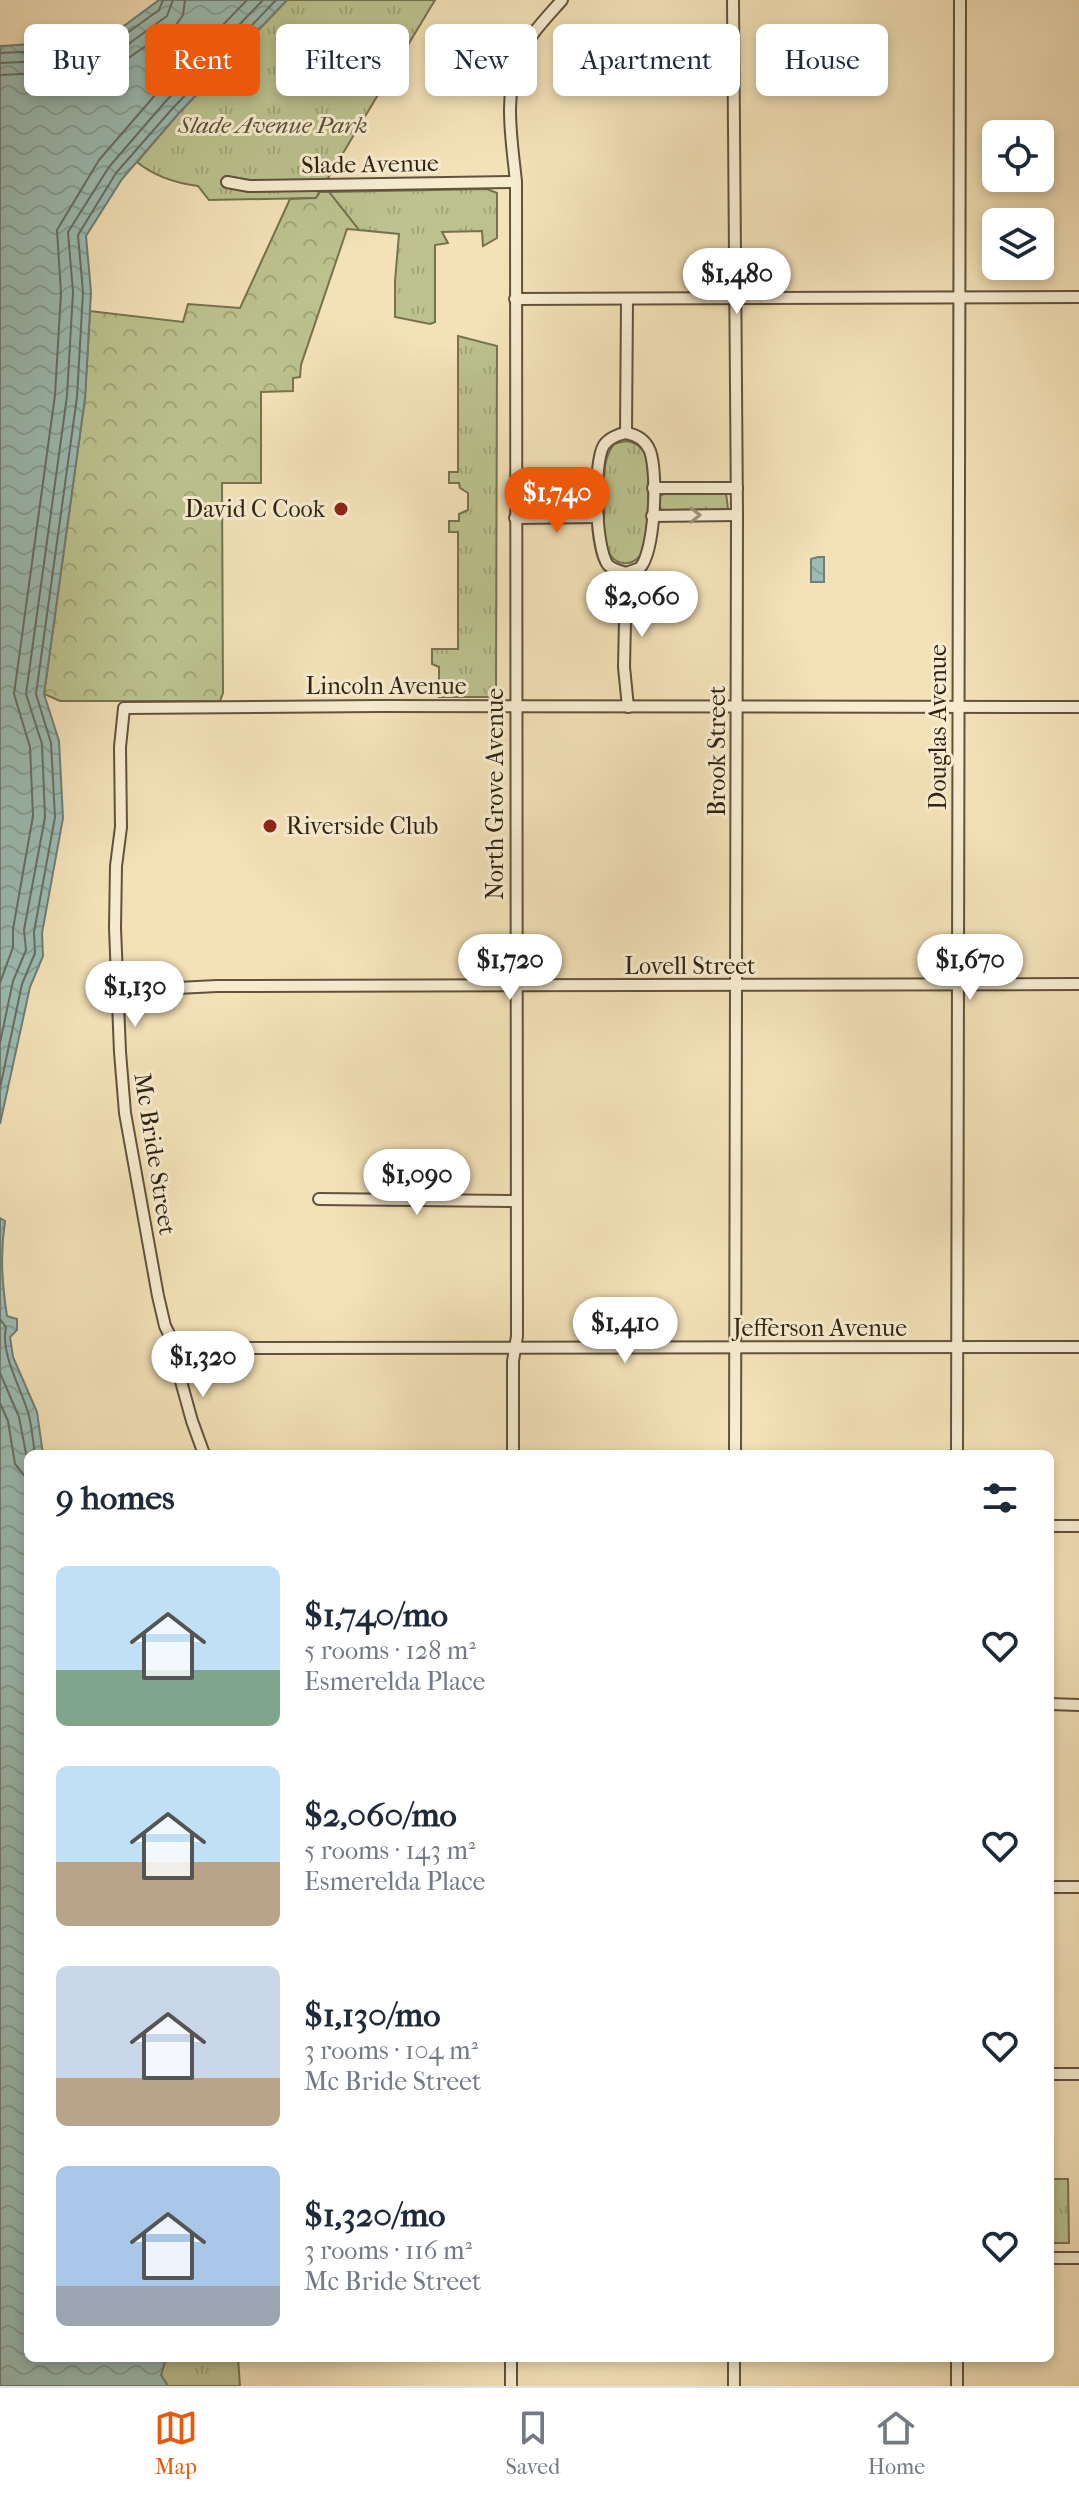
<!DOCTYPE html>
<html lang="en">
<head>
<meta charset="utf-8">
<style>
  :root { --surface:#fff; --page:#f6f6f7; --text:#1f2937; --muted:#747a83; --line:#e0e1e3; --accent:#ea580c }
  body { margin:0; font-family:"IM FELL French Canon",serif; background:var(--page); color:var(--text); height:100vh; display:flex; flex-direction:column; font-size:30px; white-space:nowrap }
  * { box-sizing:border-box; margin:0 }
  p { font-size:26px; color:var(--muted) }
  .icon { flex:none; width:44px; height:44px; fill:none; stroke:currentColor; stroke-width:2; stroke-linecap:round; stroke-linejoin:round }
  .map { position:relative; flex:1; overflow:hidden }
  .details { position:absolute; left:24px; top:1450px; width:1030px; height:912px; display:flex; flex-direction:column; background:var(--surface); border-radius:12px; box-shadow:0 4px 12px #0003 }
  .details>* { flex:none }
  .banner { position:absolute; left:24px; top:24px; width:1032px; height:72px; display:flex; gap:16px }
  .tools { position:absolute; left:982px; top:120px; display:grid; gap:16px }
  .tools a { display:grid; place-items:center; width:72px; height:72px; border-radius:12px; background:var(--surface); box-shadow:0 4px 12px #0003; font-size:40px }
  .price { position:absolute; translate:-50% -68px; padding:0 18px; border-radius:28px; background:#fff; color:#222; font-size:26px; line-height:52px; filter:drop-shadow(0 2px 4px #0008) }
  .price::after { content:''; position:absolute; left:50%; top:48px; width:24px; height:18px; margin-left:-12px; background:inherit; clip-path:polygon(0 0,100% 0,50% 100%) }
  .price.selected { background:var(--accent); color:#fff }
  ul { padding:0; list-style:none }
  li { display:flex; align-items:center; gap:24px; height:200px; padding:0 32px }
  li span { display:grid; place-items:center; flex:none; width:224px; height:160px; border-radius:12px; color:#555 }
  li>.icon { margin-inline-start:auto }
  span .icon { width:96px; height:96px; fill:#fffc; stroke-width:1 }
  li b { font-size:34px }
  h2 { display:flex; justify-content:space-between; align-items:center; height:96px; padding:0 32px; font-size:34px }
  .chip { padding:0 28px; border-radius:12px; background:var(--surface); box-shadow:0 4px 12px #0003; font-size:28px; line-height:72px }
  .chip.selected { background:var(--accent); color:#fff }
  .tab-bar { display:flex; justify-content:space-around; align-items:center; height:112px; border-top:2px solid var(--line); background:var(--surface); font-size:22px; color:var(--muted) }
  .tab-bar a { display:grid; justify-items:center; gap:4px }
  .tab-bar .selected { color:var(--accent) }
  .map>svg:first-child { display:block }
  .grass { fill:url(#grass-tufts); stroke:#767250; stroke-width:2 }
  .forest { fill:url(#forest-crowns); stroke:#767250; stroke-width:2 }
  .water { fill:url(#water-waves); stroke:#717e73; stroke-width:2 }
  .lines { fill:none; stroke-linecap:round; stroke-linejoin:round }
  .shore { stroke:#666f63; stroke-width:2 }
  .street-casing { stroke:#61523c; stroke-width:14 }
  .street { stroke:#f7ecd0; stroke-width:10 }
  .oneway { stroke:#9d917b }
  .poi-dot { fill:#8f2418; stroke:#f7ecd0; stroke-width:3 }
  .labels { text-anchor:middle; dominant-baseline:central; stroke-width:6; stroke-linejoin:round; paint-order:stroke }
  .park-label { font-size:24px; font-style:italic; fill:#5a5238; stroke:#f7ecd0 }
  .street-label { font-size:24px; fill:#302213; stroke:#f7ecd0 }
  .poi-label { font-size:24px; fill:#302213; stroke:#f7ecd0; text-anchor:end }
</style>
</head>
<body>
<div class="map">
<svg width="1079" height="2386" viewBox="0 0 1079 2386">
  <defs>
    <pattern id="grass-tufts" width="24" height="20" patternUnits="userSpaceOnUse" patternTransform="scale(2)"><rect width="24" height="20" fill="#bbc28e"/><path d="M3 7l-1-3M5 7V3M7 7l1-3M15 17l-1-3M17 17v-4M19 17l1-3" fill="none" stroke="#a1a67a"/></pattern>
    <pattern id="forest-crowns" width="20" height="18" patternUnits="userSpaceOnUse" patternTransform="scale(2)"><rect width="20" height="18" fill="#bbc28e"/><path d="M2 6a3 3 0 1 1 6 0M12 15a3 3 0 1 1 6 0" fill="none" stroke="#a1a67a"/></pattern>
    <pattern id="water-waves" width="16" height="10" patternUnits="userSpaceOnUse" patternTransform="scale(2)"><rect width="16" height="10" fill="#9cbcb3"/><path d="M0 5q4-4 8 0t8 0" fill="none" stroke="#87a199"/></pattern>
  </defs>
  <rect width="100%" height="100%" fill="#f3e1b7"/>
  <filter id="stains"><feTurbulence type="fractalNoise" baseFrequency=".0025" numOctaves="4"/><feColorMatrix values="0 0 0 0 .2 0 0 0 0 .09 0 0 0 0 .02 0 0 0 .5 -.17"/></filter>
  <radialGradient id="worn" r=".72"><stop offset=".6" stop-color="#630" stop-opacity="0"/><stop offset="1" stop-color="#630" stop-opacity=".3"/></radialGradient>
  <!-- grass -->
  <g class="grass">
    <path d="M287,0H435L316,198L209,200L198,186C175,183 155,177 137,162L178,114Z"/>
    <polygon points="487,189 497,193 497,238 483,246 482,231 442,232 448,243 435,245 435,322 430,324 395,317 395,281 399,234 359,230 329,192"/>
    <polygon points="458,336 497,346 496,697 439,697 439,667 432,664 432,649 458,649 458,532 449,532 449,521 459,521 459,514 468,510 468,493 460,488 459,483 449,483 449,472 458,472"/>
    <path d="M626,441C634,442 641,446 645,454C651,469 649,545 639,557C635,562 628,564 623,563C601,560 604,525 604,510C605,489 600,461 614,444Z"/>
    <polygon points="667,492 726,493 728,509 662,510 658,505 659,497"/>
    <polygon points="588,493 590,509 587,511 527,510 524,508 525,494"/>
    <polygon points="1050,2179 1068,2179 1069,2243 1050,2243"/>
    <polygon points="166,2358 238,2358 240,2386 168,2386 161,2375"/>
  </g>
  <!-- forest -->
  <polygon class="forest" points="320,192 329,192 359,230 347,229 301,365 300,377 293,378 293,391 261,392 261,483 222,483 223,693 220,701 60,701 44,694 85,398 90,311 183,322 188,304 240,308 290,199 316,198"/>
  <!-- water -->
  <g class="water">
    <polygon points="159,0 287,0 178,114 122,179 86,236 91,292 85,398 44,694 59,741 63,818 42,933 43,956 30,987 0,1124 0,46 84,41 117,31"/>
    <polygon points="818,557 824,557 824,582 811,582 811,559"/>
    <path d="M0,1218L5,1221C0,1254 2,1283 7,1316L17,1319V1330L10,1337L13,1357L37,1412L43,1454H28V2358H166L161,2375L168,2386H0Z"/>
  </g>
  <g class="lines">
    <!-- shore -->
    <g class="shore">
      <polyline points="0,53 85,49 119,39 159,10 163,0"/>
      <polyline points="0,63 87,59 123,48 167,16 173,0"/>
      <polyline points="0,75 89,71 127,59 176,25 183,15 185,0"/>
      <polyline points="0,983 13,947 13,929 33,816 30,747 14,694 55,395 61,293 57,230 99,160 156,94 247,0"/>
      <polyline points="0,1043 13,981 26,950 24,930 45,817 42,744 26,694 67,396 73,292 68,232 109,167 165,102 263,0"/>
      <polyline points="0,1088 22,984 35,953 34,932 55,817 51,743 36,694 77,397 83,292 78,235 116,173 172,109 276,0"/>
      <path d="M0,1319L6,1327C0,1355 22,1389 29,1416C32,1428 33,1442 35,1454"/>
      <polyline points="0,1373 19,1417 28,1464"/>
      <polyline points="0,1403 8,1421 15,1464 28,1480"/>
    </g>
    <defs>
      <g id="street">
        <polyline points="733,0 737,515 735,1454"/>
        <polyline points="227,182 249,186 516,182"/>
        <polyline points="515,299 1079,297"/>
        <path d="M626,433C638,435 646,441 650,451C658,473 655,551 640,568L626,573C620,571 612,569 608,565C595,548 593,462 604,445C609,438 619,434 626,433Z"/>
        <polyline points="626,433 627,299"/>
        <polyline points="515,488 598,489"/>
        <polyline points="653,488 737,488"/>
        <polyline points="652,516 737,515"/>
        <polyline points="515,518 598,517"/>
        <polyline points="626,573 624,667 628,707"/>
        <polyline points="157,989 217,986 1079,984"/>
        <polyline points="319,1199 516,1201"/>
        <polyline points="176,1348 1079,1347"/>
        <polyline points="204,1454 192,1421 177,1367 176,1348 165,1326 158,1296 125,1113 120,1052 115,928 116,866 121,827 120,747 124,708 379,706 1079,707"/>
        <path d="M513,1454V1361L517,1336L516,182C512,141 503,95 520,56C529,35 547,17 562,0"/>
        <polyline points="957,1454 960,0"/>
        <polyline points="1050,1526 1079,1526"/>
        <polyline points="1050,1704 1079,1705"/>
        <polyline points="1050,1887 1079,1887"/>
        <polyline points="1050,2074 1079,2074"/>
        <polyline points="1050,2258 1079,2258"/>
        <polyline points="511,2358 511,2386"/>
        <polyline points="734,2358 734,2386"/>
        <polyline points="957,2358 957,2386"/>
      </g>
    </defs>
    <!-- street casing -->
    <use href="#street" class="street-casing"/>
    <!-- street -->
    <use href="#street" class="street"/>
  </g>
  <!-- one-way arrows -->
  <defs><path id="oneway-chevron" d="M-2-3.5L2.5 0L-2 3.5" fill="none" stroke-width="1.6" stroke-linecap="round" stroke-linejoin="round" transform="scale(2)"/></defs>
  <use class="oneway" href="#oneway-chevron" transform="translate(695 515) rotate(-1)"/>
  <!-- markers -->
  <g class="poi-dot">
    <circle cx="341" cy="509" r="8"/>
    <circle cx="270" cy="826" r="8"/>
  </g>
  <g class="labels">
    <!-- park labels -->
    <g class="park-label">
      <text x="273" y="125">Slade Avenue Park</text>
    </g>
    <!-- street labels -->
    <g class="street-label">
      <text transform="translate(370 164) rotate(-1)">Slade Avenue</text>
      <text x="386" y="686">Lincoln Avenue</text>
      <text transform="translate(938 727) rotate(-90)">Douglas Avenue</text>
      <text transform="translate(717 751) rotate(-90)">Brook Street</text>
      <text transform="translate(495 794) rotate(-90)">North Grove Avenue</text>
      <text x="690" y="966">Lovell Street</text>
      <text transform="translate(155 1154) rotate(81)">Mc Bride Street</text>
      <text x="820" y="1328">Jefferson Avenue</text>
    </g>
    <!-- poi labels -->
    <g class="poi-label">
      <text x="325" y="509">David C Cook</text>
      <text x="286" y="826" text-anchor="start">Riverside Club</text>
    </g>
  </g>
  <rect width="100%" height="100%" filter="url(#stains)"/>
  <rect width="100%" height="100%" fill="url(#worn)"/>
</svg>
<div class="tools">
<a><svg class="icon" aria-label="locate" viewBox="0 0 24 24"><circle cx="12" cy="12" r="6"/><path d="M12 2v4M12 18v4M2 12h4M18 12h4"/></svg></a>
<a><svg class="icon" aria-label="layers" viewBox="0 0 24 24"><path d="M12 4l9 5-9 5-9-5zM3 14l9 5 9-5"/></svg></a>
</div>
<b class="price" style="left:737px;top:316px">$1,480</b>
<b class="price selected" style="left:557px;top:535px">$1,740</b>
<b class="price" style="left:642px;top:639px">$2,060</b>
<b class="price" style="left:510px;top:1002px">$1,720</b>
<b class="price" style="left:970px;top:1002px">$1,670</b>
<b class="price" style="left:135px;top:1029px">$1,130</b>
<b class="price" style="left:417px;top:1217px">$1,090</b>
<b class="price" style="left:625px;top:1365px">$1,410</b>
<b class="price" style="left:203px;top:1399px">$1,320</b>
<div class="banner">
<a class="chip">Buy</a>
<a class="chip selected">Rent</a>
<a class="chip">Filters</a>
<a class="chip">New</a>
<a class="chip">Apartment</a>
<a class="chip">House</a>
</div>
<section class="details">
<h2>9 homes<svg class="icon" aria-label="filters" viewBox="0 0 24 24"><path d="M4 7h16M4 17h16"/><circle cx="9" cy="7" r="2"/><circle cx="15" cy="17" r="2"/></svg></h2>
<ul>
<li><span style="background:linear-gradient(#bfe0f5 65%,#7fa58c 0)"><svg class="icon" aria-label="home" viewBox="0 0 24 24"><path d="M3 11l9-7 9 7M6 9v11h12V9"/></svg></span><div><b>$1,740/mo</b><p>5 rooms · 128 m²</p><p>Esmerelda Place</p></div><svg class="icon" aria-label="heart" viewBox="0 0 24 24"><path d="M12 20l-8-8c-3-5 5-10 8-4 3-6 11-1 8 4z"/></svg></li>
<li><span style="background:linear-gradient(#bfe0f5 60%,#b9a48a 0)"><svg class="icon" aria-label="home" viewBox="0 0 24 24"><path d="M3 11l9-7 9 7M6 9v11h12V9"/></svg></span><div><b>$2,060/mo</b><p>5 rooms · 143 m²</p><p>Esmerelda Place</p></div><svg class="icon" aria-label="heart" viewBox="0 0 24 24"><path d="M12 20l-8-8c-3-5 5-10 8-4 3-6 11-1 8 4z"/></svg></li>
<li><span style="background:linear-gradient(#c9d6e8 70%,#b9a48a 0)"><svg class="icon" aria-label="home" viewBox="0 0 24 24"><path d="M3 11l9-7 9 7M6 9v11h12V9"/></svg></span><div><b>$1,130/mo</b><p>3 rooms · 104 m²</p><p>Mc Bride Street</p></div><svg class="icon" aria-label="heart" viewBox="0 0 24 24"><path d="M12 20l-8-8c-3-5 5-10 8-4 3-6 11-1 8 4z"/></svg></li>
<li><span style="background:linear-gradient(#a9c7e8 75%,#9aa5b1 0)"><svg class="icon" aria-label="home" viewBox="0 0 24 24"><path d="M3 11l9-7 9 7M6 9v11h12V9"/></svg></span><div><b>$1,320/mo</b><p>3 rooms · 116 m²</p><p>Mc Bride Street</p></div><svg class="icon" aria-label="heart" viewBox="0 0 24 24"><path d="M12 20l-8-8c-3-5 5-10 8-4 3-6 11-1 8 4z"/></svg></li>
</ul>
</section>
</div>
<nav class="tab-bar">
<a class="selected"><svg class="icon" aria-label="map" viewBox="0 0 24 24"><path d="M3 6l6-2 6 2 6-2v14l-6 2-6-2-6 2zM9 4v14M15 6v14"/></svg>Map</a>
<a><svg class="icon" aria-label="saved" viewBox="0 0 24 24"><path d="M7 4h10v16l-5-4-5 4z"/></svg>Saved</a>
<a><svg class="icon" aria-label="home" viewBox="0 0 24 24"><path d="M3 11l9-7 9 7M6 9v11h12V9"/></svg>Home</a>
</nav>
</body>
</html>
